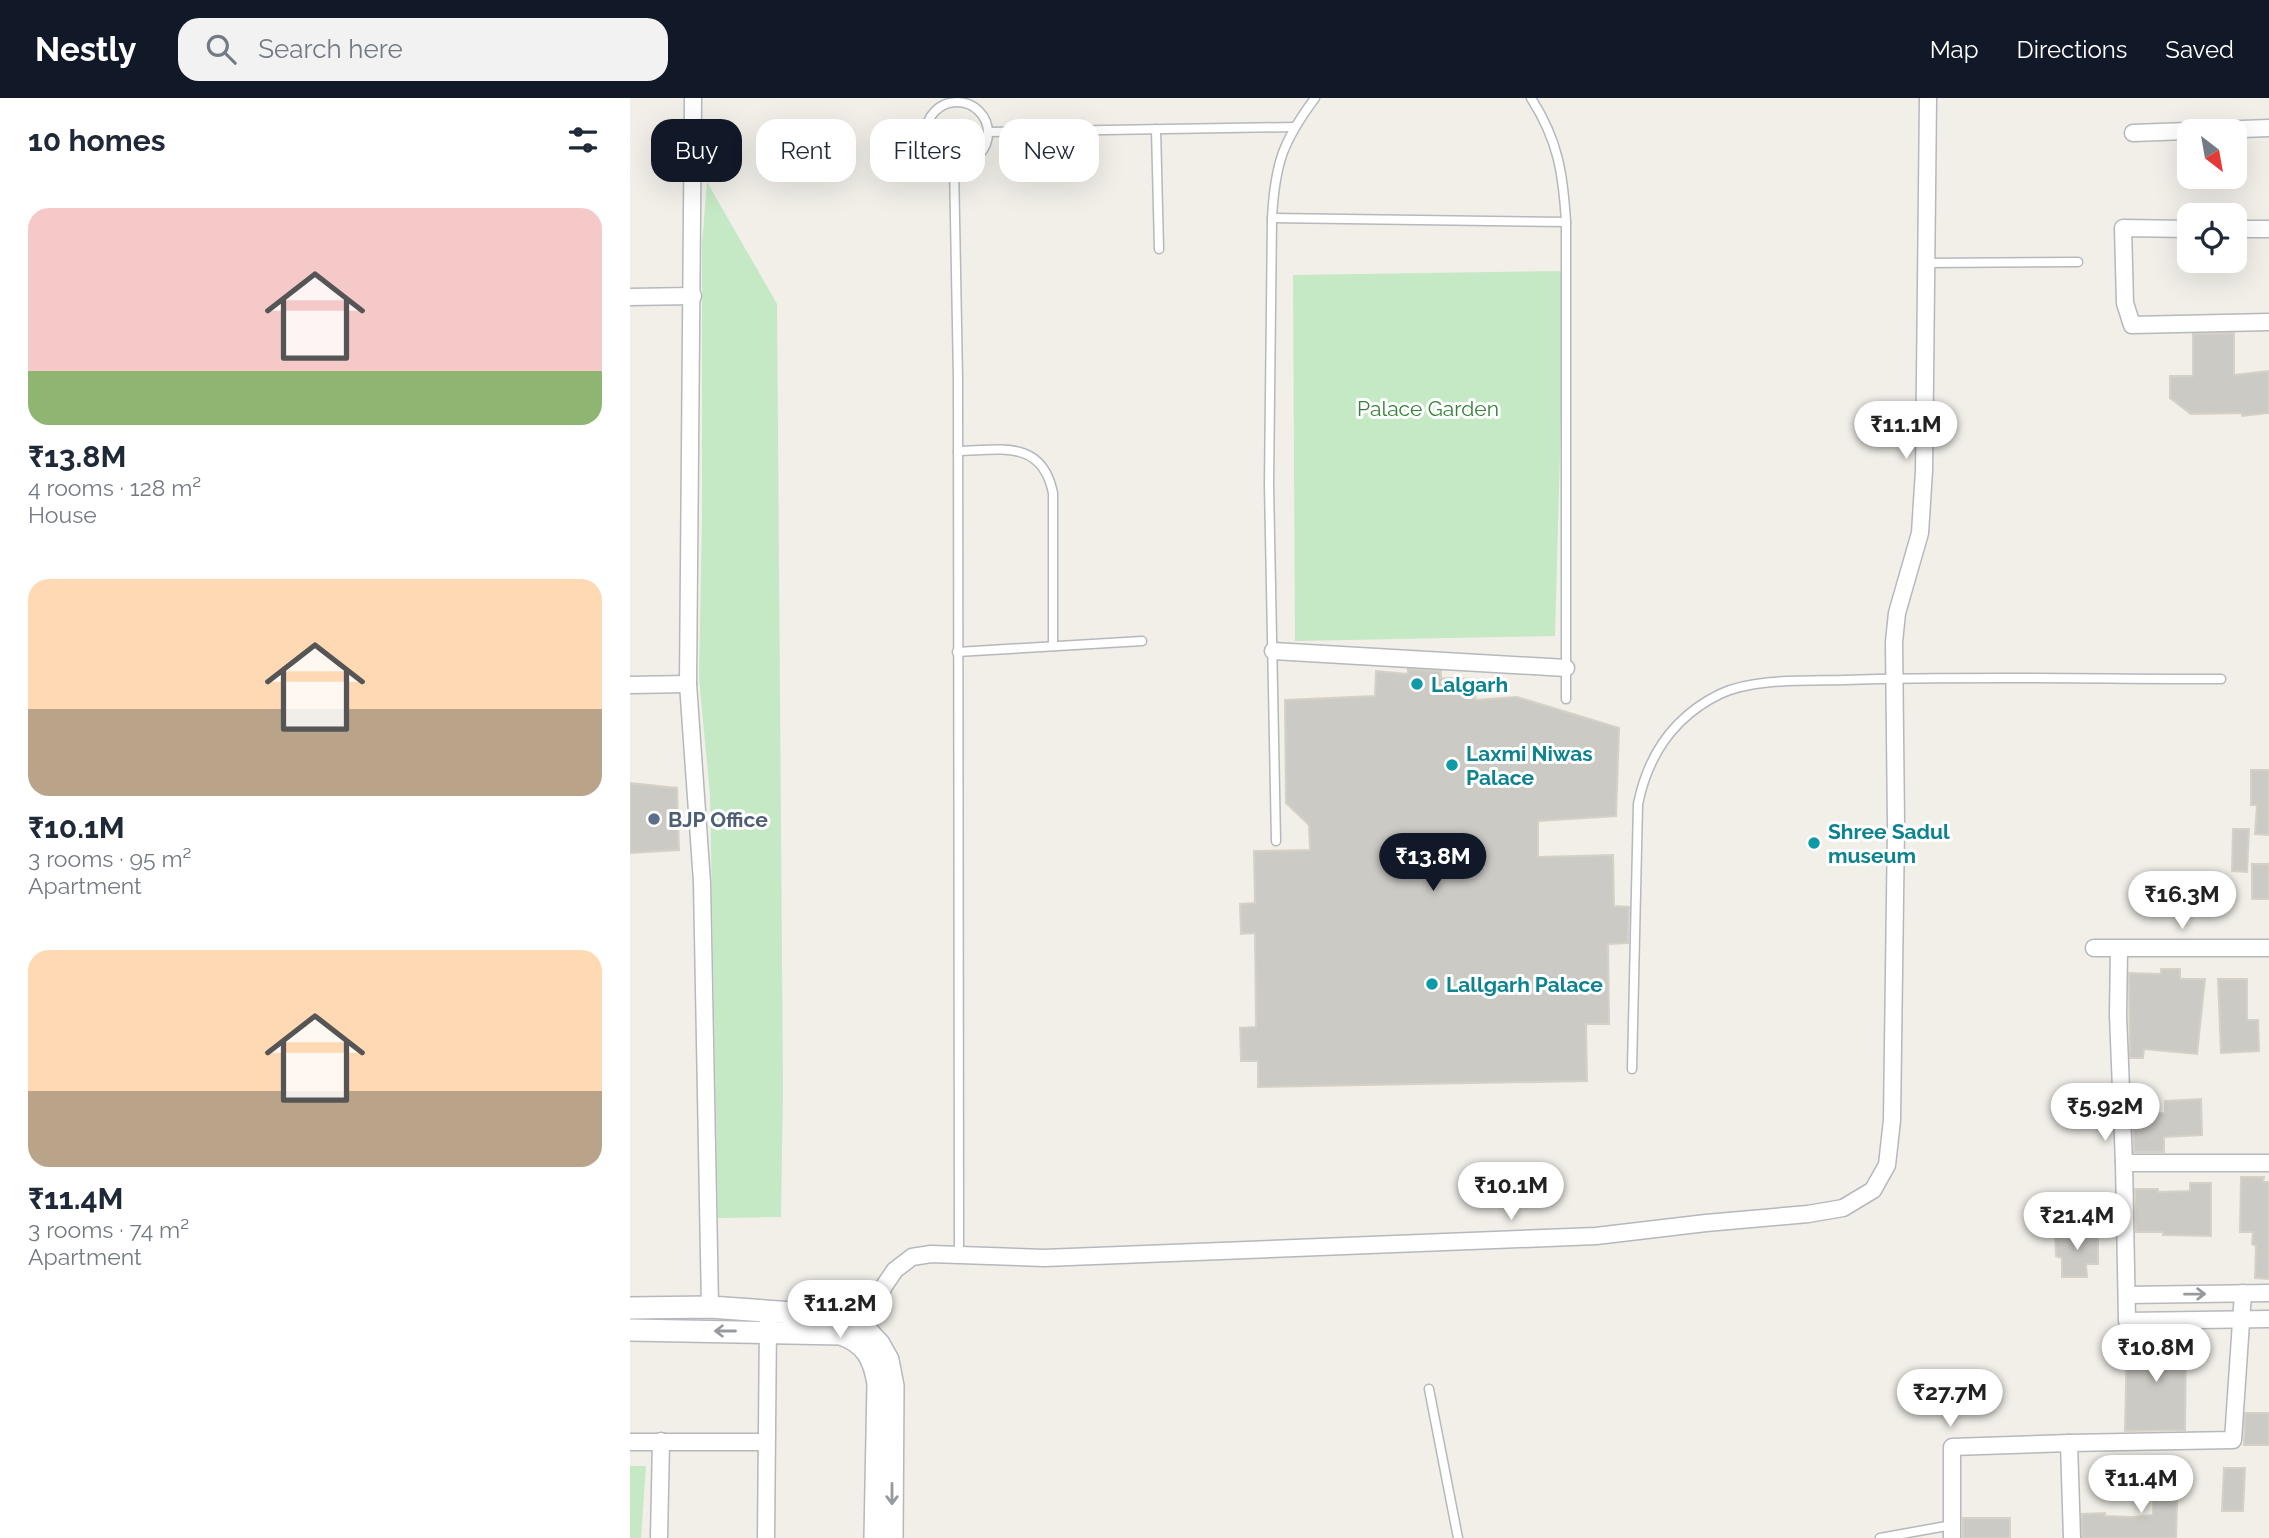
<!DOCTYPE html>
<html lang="en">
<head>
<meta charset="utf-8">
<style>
  :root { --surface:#fff; --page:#f2f2f3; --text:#1f2937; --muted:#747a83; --accent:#111827 }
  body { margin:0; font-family:Raleway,sans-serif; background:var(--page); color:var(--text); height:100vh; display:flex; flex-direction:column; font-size:26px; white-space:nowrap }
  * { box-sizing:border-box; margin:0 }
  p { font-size:23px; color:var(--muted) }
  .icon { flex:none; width:38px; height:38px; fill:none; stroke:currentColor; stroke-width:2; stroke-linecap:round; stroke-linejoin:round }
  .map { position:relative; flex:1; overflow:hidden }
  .drawer { display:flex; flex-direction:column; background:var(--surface); width:630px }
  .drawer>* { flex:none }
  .guide { position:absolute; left:21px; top:21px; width:665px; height:63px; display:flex; gap:14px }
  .needle { width:46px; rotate:149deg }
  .fabs { position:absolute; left:1547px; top:21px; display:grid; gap:14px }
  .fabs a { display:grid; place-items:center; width:70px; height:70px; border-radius:14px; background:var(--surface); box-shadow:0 7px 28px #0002; font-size:35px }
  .price { position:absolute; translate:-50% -60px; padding:0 16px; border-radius:24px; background:#fff; color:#222; font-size:23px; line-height:46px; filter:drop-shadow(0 2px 4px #0008) }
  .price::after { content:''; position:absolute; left:50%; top:42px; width:21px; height:16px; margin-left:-10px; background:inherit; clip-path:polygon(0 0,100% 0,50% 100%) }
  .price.current { background:var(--accent); color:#fff }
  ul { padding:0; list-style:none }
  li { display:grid; align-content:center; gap:14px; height:371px; padding:0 28px }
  li span { display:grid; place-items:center; height:217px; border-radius:21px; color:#555 }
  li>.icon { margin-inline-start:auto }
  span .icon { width:126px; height:126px; fill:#fffc; stroke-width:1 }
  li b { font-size:30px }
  h2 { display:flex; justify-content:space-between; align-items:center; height:84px; padding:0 28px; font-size:30px }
  .pill { padding:0 24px; border-radius:21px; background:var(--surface); box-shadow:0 7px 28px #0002; font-size:24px; line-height:63px }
  .pill.current { background:var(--accent); color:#fff }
  header { display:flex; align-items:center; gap:42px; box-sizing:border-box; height:98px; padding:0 35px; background:var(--accent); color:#fff }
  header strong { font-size:33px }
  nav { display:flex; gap:38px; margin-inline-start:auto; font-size:24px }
  .search { width:490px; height:63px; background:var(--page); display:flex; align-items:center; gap:18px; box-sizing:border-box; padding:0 24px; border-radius:21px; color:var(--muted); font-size:26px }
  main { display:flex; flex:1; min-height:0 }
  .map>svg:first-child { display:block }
  .green { fill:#c5e8c5 }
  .building { fill:#cccac5; stroke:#d6d1c6; stroke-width:2 }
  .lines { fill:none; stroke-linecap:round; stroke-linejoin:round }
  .service-casing { stroke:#b5b8bc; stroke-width:11 }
  .minor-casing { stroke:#b5b8bc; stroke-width:19 }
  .tertiary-casing { stroke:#b5b8bc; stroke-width:24 }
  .service { stroke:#fff; stroke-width:8 }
  .minor { stroke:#fff; stroke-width:16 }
  .tertiary { stroke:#fff; stroke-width:21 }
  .oneway { stroke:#979a9d }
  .culture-dot { fill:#0f9aa8; stroke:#fff; stroke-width:2.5 }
  .service-dot { fill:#5c6f8a; stroke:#fff; stroke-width:2.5 }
  .labels { text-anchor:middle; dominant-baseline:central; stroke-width:6; stroke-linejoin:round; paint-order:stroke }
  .park-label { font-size:21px; fill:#348238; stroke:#fff }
  .culture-label { font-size:21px; font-weight:bold; fill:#0d838f; stroke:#fff; text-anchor:start }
  .service-label { font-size:21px; font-weight:bold; fill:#4e5e75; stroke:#fff; text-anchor:start }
</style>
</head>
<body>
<header>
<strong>Nestly</strong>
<div class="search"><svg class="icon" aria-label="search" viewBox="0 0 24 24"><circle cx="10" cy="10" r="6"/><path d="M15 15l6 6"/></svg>Search here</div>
<nav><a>Map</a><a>Directions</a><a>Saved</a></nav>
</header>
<main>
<section class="drawer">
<h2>10 homes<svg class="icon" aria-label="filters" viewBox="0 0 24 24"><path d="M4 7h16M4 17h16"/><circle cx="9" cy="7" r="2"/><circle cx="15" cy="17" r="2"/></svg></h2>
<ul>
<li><span style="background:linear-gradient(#f6c9c9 75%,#8fb573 0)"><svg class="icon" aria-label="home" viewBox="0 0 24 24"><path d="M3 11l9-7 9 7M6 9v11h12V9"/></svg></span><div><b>₹13.8M</b><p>4 rooms · 128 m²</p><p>House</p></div></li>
<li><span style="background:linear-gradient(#ffd9b3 60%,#b9a48a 0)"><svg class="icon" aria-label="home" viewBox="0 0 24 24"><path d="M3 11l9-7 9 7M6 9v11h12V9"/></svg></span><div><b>₹10.1M</b><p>3 rooms · 95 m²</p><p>Apartment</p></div></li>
<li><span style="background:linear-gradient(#ffd9b3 65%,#b9a48a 0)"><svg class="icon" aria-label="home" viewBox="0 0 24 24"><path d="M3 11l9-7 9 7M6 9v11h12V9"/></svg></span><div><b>₹11.4M</b><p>3 rooms · 74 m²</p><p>Apartment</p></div></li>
</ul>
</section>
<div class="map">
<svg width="1639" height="1440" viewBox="0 0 1639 1440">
  <rect width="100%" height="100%" fill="#f1efe8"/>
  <!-- green -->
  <g class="green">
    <polygon points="77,84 147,206 153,992 151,1119 88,1120 80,697 69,580 72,420 72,146"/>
    <polygon points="935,173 925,538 665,543 663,177"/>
    <polygon points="0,1368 16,1368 11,1440 0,1440"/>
  </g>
  <!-- building -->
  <g class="building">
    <polygon points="1604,235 1604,277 1639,273 1639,315 1612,318 1612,315 1561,316 1540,300 1540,278 1563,278 1563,236"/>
    <polygon points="778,571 811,573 811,580 848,581 845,602 887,599 989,630 986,718 908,723 908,759 983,757 984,808 999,809 998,845 978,846 979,926 956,926 957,983 628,989 628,963 611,963 610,930 626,929 625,835 611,836 610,806 625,805 624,753 680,752 679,727 656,705 655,602 745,598 746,573 778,576"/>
    <polygon points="1621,672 1639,672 1639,737 1625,736 1627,707 1621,707"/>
    <polygon points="0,685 47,690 49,752 0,755"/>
    <polygon points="1603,731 1619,731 1617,774 1602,773"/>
    <rect x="1622" y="766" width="17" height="35"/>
    <polygon points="1531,871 1550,871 1550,881 1575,881 1567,956 1514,951 1513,960 1500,960 1499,875 1531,876"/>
    <polygon points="1588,881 1617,881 1617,922 1628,922 1629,953 1591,955"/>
    <polygon points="1571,1001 1572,1037 1534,1039 1534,1054 1504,1054 1503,1016 1535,1015 1535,1003"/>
    <polygon points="1611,1079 1634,1079 1633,1084 1639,1084 1639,1181 1625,1180 1626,1148 1622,1146 1623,1134 1610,1134"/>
    <polygon points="1560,1085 1581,1085 1581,1138 1533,1137 1533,1134 1506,1134 1505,1091 1528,1091 1528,1094 1560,1093"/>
    <polygon points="1468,1133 1468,1166 1456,1166 1457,1179 1432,1179 1432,1160 1426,1158 1425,1134"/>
    <polygon points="1497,1239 1556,1240 1555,1332 1495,1333"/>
    <polygon points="1615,1315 1639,1315 1639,1347 1614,1347"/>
    <polygon points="1594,1370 1615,1370 1613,1413 1592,1413"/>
    <polygon points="1524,1372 1548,1372 1546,1440 1452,1440 1452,1416 1475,1415 1475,1418 1503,1419 1523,1417"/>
    <rect x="1333" y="1420" width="47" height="20"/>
  </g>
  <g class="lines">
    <defs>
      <g id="service">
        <path d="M901,0C928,42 933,75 936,124V601"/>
        <circle cx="327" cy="35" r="31"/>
        <polyline points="526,31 529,151"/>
        <polyline points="358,34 664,29"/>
        <polyline points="324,66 328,281 329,1157"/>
        <polyline points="642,120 936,124"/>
        <polyline points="1296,165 1448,164"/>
        <path d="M328,353C371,352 412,341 423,395V548"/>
        <polyline points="327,554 512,543"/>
        <path d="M646,743L639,387L642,120C645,65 653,43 685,0"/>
        <path d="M1002,971L1008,706C1018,657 1043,619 1090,596C1124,580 1178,583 1215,582C1340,578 1466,581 1591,581"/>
        <polyline points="799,1291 828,1440"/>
        <polyline points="1250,1440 1322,1427"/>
      </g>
      <g id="minor">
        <polyline points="63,0 58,586 72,784 80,1209"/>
        <polyline points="1503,35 1639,30"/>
        <polyline points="1559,131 1493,130 1495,205 1502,227 1639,224"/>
        <polyline points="1605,131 1639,131"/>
        <polyline points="0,199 63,198"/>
        <polyline points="643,553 936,570"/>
        <polyline points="0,587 58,586"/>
        <polyline points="1464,850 1639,850"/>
        <polyline points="1489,852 1488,917 1494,1065 1639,1065"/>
        <polyline points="1494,1065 1497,1223 1639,1221"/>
        <polyline points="1497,1197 1639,1195"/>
        <polyline points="236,1232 254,1188 265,1172 282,1159 301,1156 414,1160 966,1138 1076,1125 1178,1116 1213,1110 1243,1092 1257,1067 1262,1022 1266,727 1264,544 1267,515 1290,435 1294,373 1298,0"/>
        <polyline points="0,1344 136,1344"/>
        <polyline points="29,1440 31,1343"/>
        <polyline points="136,1440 138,1223"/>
        <polyline points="1322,1440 1322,1349 1439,1345"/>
        <polyline points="1442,1440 1439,1345 1603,1342 1613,1195"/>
      </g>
      <g id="tertiary">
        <polyline points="0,1210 80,1209 191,1217 217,1222 236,1232 249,1246 258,1262 263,1288 262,1440"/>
        <path d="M0,1232L211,1236C236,1245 244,1260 248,1286L245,1440"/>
      </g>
    </defs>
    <!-- service casing -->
    <use href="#service" class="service-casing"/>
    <!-- minor casing -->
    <use href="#minor" class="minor-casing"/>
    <!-- tertiary casing -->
    <use href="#tertiary" class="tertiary-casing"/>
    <!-- service -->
    <use href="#service" class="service"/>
    <!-- minor -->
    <use href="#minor" class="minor"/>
    <!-- tertiary -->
    <use href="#tertiary" class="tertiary"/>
  </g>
  <!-- one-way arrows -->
  <defs><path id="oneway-shaft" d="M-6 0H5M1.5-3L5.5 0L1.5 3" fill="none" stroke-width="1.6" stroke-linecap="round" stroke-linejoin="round" transform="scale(1.75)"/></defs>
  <g class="oneway">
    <use href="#oneway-shaft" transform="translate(1565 1196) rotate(-1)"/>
    <use href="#oneway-shaft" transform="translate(95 1233) rotate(-180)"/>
    <use href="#oneway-shaft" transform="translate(262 1396) rotate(90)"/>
  </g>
  <!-- markers -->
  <g class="culture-dot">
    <circle cx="787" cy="586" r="7"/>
    <circle cx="822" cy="667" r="7"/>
    <circle cx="1184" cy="745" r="7"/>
    <circle cx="802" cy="886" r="7"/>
  </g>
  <circle class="service-dot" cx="24" cy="721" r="7"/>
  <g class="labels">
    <!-- park labels -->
    <g class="park-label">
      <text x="798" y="310">Palace Garden</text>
    </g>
    <!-- culture labels -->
    <g class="culture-label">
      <text x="801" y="586">Lalgarh</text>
      <text x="836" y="655">Laxmi Niwas<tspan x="836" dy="24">Palace</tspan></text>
      <text x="1198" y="733">Shree Sadul<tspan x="1198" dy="24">museum</tspan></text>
      <text x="816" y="886">Lallgarh Palace</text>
    </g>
    <!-- service labels -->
    <g class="service-label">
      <text x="38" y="721">BJP Office</text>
    </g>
  </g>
</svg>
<div class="fabs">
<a><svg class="needle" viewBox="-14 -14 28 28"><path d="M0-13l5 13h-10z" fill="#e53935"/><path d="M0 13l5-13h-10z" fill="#747a83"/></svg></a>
<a><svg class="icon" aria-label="locate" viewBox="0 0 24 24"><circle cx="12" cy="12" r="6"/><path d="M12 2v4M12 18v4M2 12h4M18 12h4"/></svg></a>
</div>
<b class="price" style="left:1276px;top:363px">₹11.1M</b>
<b class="price current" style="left:803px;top:795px">₹13.8M</b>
<b class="price" style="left:1552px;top:833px">₹16.3M</b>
<b class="price" style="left:1475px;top:1045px">₹5.92M</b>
<b class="price" style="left:881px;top:1124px">₹10.1M</b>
<b class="price" style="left:1447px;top:1154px">₹21.4M</b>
<b class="price" style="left:210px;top:1242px">₹11.2M</b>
<b class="price" style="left:1526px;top:1286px">₹10.8M</b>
<b class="price" style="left:1320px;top:1331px">₹27.7M</b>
<b class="price" style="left:1511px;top:1417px">₹11.4M</b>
<div class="guide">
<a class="pill current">Buy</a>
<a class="pill">Rent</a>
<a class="pill">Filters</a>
<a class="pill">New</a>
</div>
</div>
</main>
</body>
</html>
